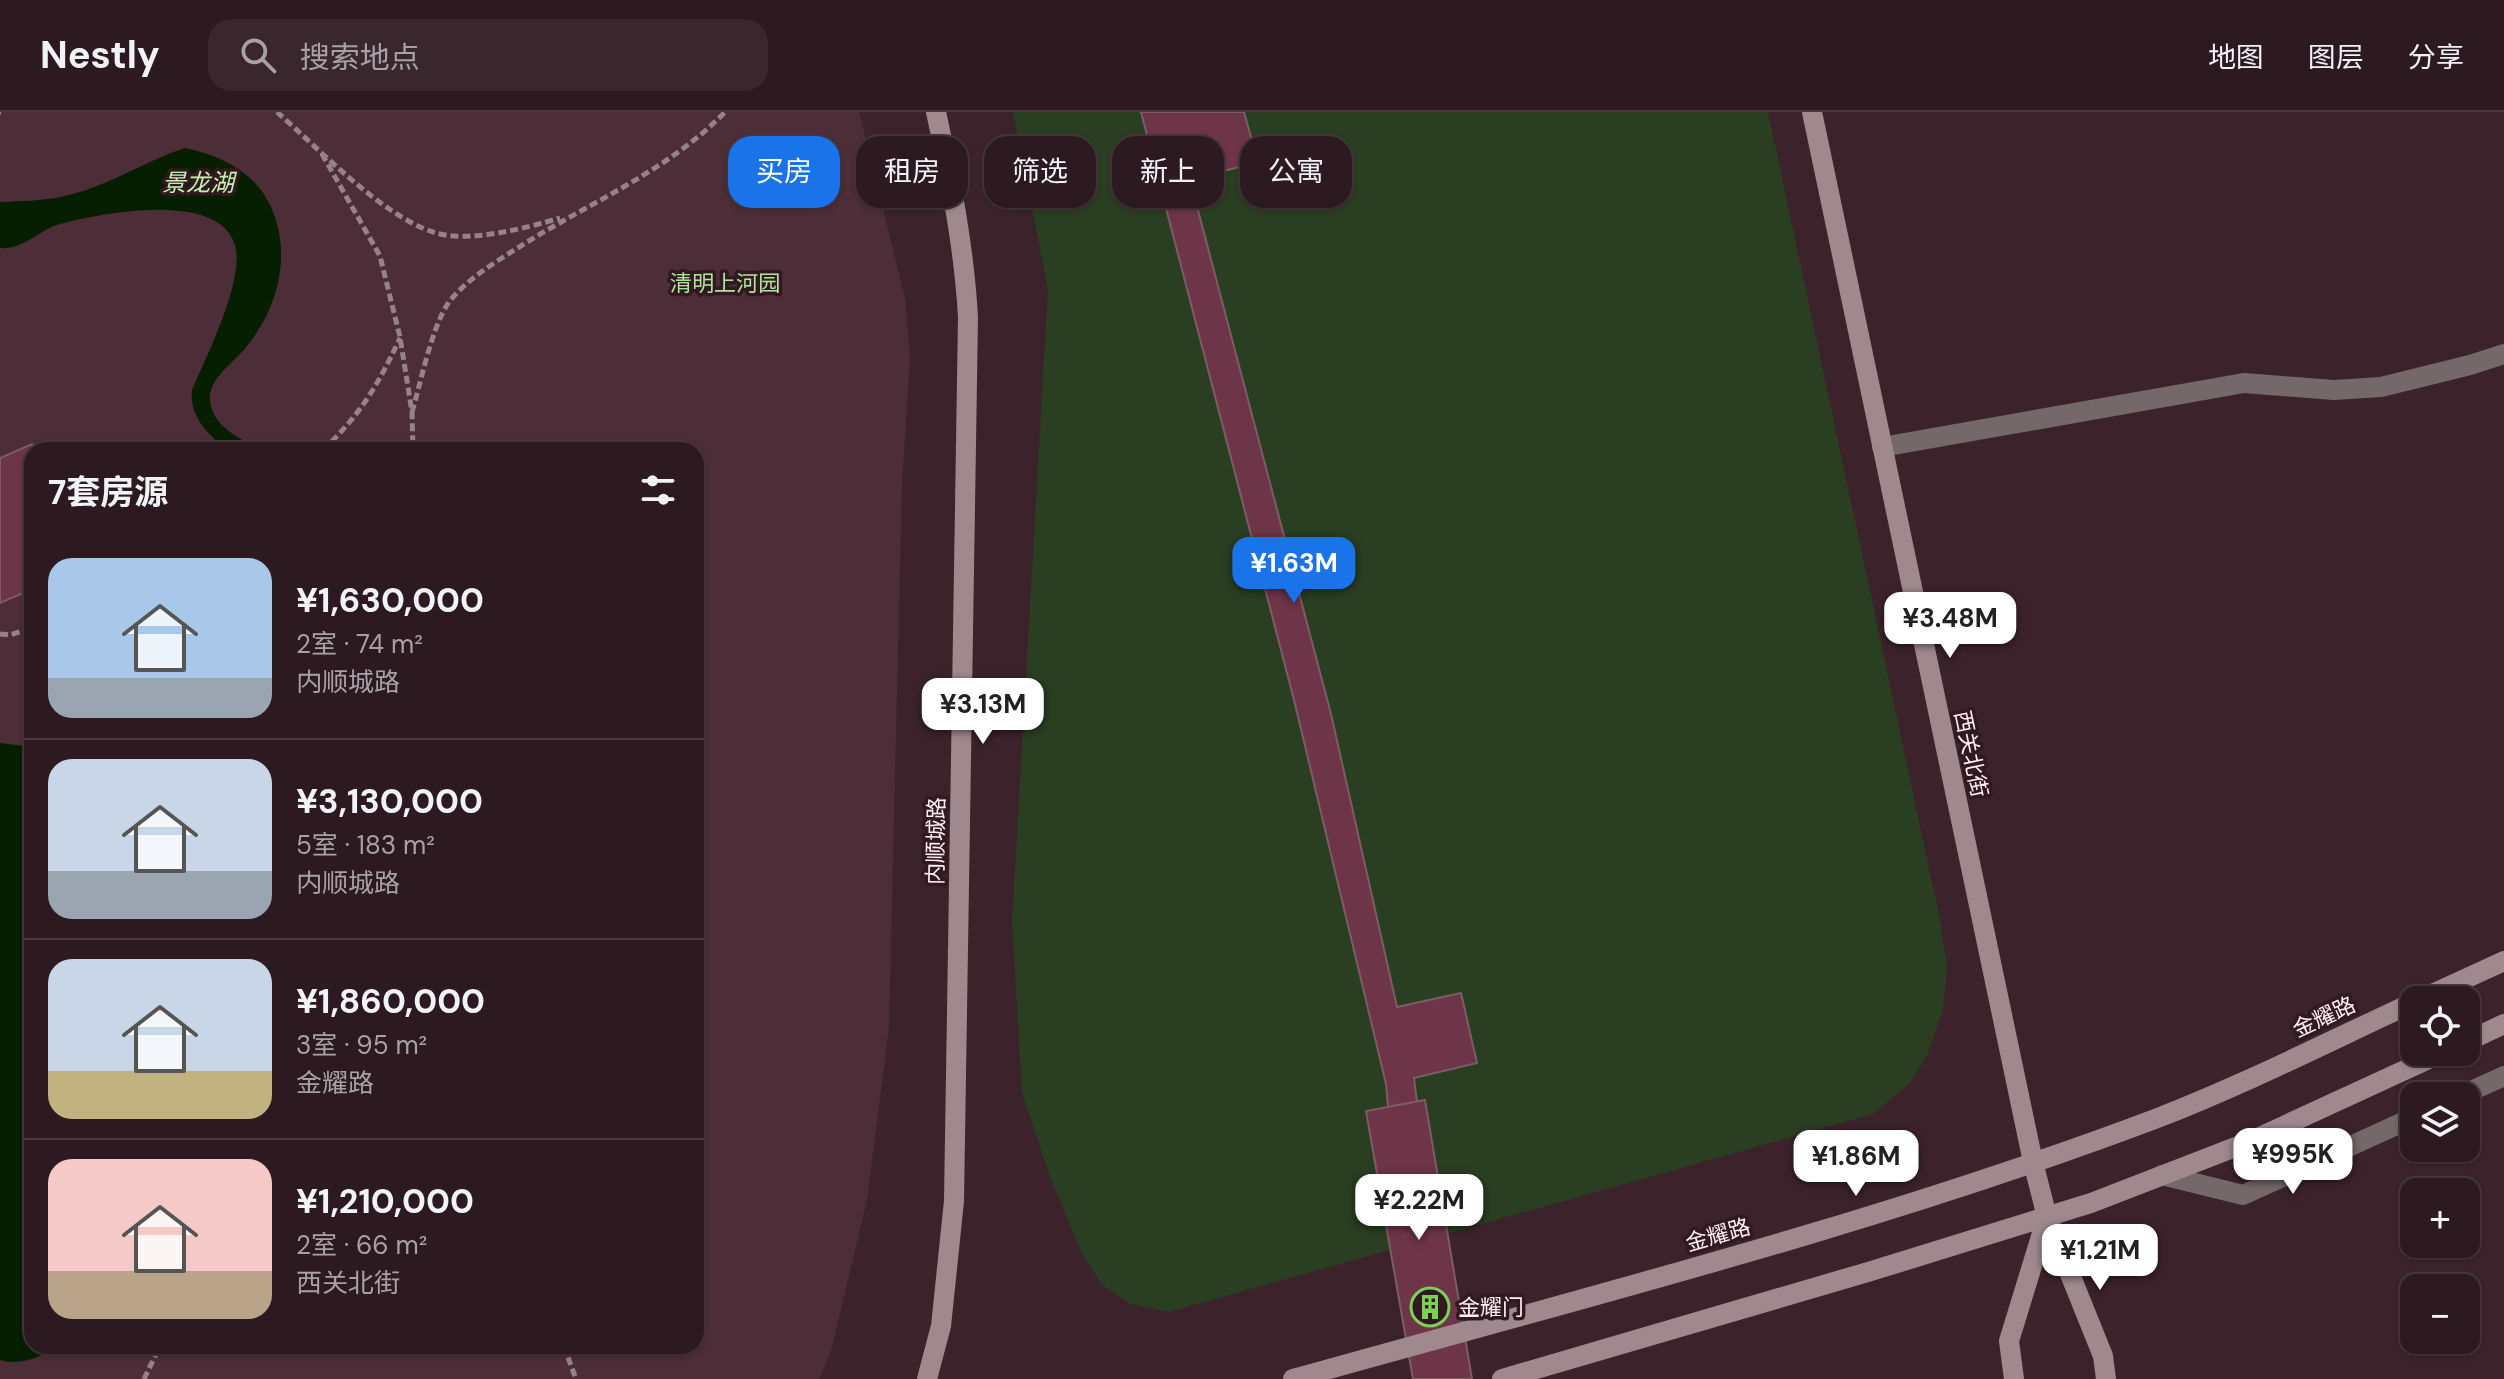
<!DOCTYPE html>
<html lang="zh">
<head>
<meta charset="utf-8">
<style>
  :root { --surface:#2d1a20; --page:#39272d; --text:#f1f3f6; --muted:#a7a1a5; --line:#48383e; --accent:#1a73e8 }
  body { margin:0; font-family:"DM Sans","Noto Sans SC",sans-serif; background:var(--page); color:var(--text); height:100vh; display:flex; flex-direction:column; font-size:30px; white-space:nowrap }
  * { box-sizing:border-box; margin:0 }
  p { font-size:26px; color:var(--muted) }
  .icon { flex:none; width:44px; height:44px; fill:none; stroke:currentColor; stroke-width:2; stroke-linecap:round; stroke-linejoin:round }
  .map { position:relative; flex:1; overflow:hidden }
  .details { position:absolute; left:24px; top:330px; width:680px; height:912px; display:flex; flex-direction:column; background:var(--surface); border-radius:24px; box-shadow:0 2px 6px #0004,0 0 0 2px var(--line) }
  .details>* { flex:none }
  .banner { position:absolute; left:728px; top:24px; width:760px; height:72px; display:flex; gap:16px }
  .controls { position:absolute; left:2400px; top:874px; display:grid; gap:16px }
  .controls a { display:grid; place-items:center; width:80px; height:80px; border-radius:16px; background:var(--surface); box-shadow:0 2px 6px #0004,0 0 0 2px var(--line); font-size:40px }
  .price { position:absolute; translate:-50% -68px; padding:0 18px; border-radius:16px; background:#fff; color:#222; font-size:26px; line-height:52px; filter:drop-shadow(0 2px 4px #0008) }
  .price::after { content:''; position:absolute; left:50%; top:48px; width:24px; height:18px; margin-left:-12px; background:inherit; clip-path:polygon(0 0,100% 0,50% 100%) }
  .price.active { background:var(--accent); color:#fff }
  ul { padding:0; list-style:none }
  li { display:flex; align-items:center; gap:24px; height:200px; padding:0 24px }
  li+li { border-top:2px solid var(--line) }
  li span { display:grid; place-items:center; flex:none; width:224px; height:160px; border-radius:24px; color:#555 }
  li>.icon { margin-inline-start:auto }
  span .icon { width:96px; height:96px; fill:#fffc; stroke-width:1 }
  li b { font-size:34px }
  h2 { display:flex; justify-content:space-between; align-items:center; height:96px; padding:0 24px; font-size:34px }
  .pill { padding:0 28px; border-radius:24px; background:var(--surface); box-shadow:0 2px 6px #0004,0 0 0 2px var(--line); font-size:28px; line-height:72px }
  .pill.active { background:var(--accent); color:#fff }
  header { display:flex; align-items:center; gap:48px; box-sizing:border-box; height:112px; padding:0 40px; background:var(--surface); border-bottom:2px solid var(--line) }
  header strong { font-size:38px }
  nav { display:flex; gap:44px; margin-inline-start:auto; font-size:28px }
  .search { width:560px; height:72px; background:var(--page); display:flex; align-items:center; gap:20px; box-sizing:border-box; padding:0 28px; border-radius:24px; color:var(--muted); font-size:30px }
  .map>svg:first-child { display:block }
  .built { fill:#4d2d37; fill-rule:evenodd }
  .green { fill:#2a3e22 }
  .water { fill:#061f00 }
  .building { fill:#6e3548; stroke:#7a5d65; stroke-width:2 }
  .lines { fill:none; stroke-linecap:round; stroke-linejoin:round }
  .path { stroke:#968288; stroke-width:5; stroke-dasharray:8 4; stroke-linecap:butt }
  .lane { stroke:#75686b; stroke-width:20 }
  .street { stroke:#75686b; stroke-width:20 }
  .secondary { stroke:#9f898f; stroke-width:20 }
  .labels { text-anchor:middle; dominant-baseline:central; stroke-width:7; stroke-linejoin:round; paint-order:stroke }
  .park-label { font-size:22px; fill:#aee49a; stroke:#321921 }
  .street-label { font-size:22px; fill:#fdeff3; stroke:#321921 }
  .poi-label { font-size:22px; fill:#fdeff3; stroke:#321921; text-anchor:start }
  .water-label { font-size:24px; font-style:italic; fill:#bef5aa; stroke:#321921 }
</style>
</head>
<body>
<header>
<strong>Nestly</strong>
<div class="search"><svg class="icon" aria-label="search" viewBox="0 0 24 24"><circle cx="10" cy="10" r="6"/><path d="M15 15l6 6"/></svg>搜索地点</div>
<nav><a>地图</a><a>图层</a><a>分享</a></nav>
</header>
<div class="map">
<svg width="2504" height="1267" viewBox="0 0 2504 1267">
  <rect width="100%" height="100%" fill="#3c232b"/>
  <!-- built -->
  <path class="built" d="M0,0H859L905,186L910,247L902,372L889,915L867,1088L831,1239L819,1267H0ZM32,338H696V1234H32Z"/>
  <!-- green -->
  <polygon class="green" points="1013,0 1768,0 1940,808 1947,856 1943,898 1928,941 1910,971 1873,1002 1169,1200 1131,1192 1102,1173 1081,1140 1051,1067 1022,981 1012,810 1048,178"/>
  <!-- water -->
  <g class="water">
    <path d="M185,36C219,43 253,59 269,91C293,139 279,194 247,234C235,250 208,266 210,288C212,315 240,326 260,338H227C208,322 189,305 192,278C206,245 245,168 235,133C219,78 101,101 60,112C38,118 24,138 0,136V90C23,89 46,89 69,83C110,73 145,49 185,36Z"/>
    <path d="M0,631L32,635V1234H57C41,1245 20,1254 0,1248Z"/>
  </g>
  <!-- building -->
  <g class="building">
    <polygon points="1141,0 1244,0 1258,50 1190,68 1331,602 1397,895 1461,881 1477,951 1414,966 1417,990 1388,995 1386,972 1294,588"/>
    <polygon points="32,332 35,338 32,338 32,477 0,491 0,346"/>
    <polygon points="1425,988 1472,1267 1413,1267 1366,999"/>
  </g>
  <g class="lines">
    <!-- path -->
    <g class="path">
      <polyline points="0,0 1,0"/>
      <path d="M277,0C318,36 381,103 433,120C467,132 526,116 560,106"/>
      <polyline points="322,42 380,144 400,225 412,300 413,338"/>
      <path d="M412,300C421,270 432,214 449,190C466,168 494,151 516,137C586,92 667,60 725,0"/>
      <path d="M323,338C361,302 378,273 400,226"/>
      <polyline points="0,522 10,523 32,516"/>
      <polyline points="564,1234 576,1267"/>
      <polyline points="144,1267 160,1234"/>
    </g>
    <!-- lane -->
    <polyline class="lane" points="1882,335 2244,271 2334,278 2381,275 2470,253 2504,242"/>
    <!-- street -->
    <g class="street">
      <polyline points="2460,984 2504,964"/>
      <polyline points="2162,1063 2243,1083 2414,1005"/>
    </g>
    <!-- secondary -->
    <g class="secondary">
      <polyline points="1812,0 2033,1050 2047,1105 2103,1244 2106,1267"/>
      <polyline points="2419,888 2504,849"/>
      <polyline points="2466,930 2504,912"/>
      <path d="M927,1267L941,1214L954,1089L968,205C964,135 951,69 936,0"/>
      <path d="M1293,1267C1582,1186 1874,1113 2155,1007C2243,973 2328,930 2414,890"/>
      <polyline points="1502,1267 1868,1160 2091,1091 2251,1029 2444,940"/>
      <polyline points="2014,1267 2009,1229 2047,1105"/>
    </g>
  </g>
  <!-- icons -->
  <defs>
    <symbol id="building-ring" viewBox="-11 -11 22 22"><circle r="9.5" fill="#321921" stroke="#7bd156" stroke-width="1.5"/><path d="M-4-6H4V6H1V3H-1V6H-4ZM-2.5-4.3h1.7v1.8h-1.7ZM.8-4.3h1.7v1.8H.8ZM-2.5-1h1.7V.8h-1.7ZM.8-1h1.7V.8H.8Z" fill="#7bd156"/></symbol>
  </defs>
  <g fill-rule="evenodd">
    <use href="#building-ring" x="1408" y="1173" width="44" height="44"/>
  </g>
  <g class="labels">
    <!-- park labels -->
    <g class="park-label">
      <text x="725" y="171">清明上河园</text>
    </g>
    <!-- street labels -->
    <g class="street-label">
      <text transform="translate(1971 642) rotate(78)">西关北街</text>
      <text transform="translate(936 729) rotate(-89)">内顺城路</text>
      <text transform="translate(2324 905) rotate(-25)">金耀路</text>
      <text transform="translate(1718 1123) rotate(-16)">金耀路</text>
    </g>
    <!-- poi labels -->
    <g class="poi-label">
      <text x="1458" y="1195">金耀门</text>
    </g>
    <!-- water labels -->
    <g class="water-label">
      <text x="198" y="70">景龙湖</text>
    </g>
  </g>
</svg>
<div class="controls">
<a><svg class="icon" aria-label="locate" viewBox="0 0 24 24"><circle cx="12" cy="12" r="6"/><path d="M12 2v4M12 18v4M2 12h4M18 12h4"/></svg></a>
<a><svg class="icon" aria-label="layers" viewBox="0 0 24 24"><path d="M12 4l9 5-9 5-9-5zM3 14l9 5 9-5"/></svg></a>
<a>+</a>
<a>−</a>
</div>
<b class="price active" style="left:1294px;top:493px">¥1.63M</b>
<b class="price" style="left:1950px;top:548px">¥3.48M</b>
<b class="price" style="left:983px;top:634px">¥3.13M</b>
<b class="price" style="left:2293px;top:1084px">¥995K</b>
<b class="price" style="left:1856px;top:1086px">¥1.86M</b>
<b class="price" style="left:1419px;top:1130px">¥2.22M</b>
<b class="price" style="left:2100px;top:1180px">¥1.21M</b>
<div class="banner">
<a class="pill active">买房</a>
<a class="pill">租房</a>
<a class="pill">筛选</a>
<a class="pill">新上</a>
<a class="pill">公寓</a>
</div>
<section class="details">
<h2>7套房源<svg class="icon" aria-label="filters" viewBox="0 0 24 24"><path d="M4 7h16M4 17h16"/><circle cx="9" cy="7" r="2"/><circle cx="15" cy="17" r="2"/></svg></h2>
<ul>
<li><span style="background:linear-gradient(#a9c7e8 75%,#9aa5b1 0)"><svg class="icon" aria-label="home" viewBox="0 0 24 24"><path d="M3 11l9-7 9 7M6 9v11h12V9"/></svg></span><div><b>¥1,630,000</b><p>2室 · 74 m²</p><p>内顺城路</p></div></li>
<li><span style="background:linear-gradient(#c9d6e8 70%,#9aa5b1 0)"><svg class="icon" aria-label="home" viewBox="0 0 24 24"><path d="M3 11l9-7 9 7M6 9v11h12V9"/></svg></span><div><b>¥3,130,000</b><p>5室 · 183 m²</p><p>内顺城路</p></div></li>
<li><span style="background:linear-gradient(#c9d6e8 70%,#c2b280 0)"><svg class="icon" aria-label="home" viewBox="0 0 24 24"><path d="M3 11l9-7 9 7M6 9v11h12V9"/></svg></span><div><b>¥1,860,000</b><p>3室 · 95 m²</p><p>金耀路</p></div></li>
<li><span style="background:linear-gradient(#f6c9c9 70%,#b9a48a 0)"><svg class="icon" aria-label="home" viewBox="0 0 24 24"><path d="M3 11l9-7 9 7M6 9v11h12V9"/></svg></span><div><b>¥1,210,000</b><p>2室 · 66 m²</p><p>西关北街</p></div></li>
</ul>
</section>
</div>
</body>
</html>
